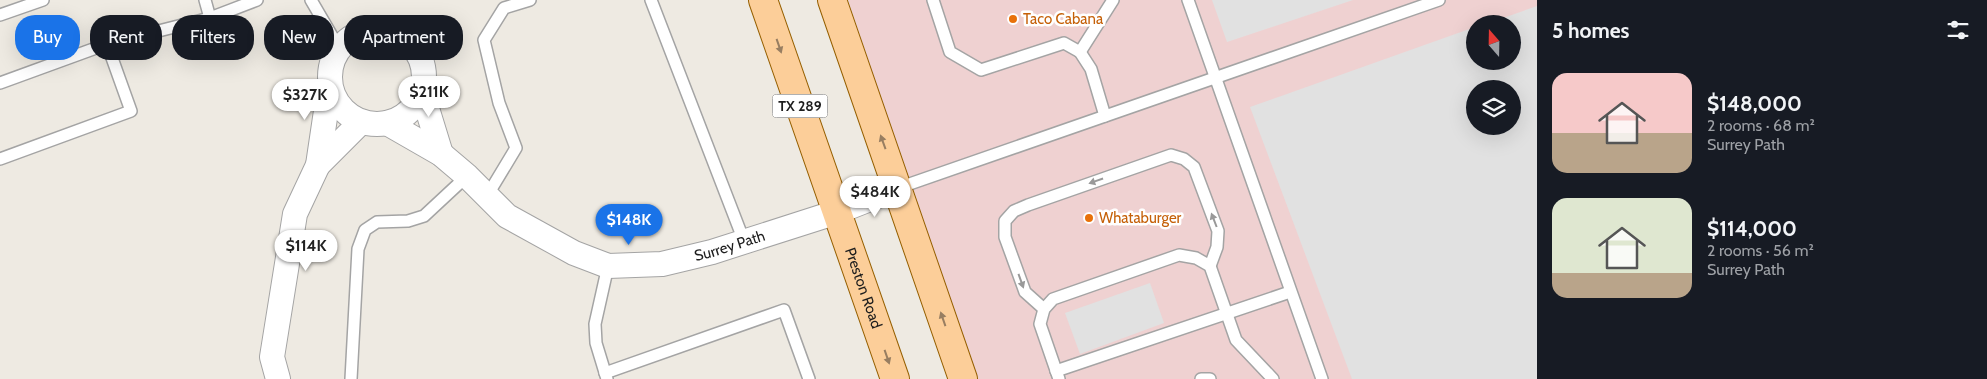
<!DOCTYPE html>
<html lang="en">
<head>
<meta charset="utf-8">
<style>
  :root { --surface:#171b24; --page:#20242c; --text:#f1f3f6; --muted:#9ea1a6; --accent:#1a73e8 }
  body { margin:0; font-family:Cabin,sans-serif; background:var(--page); color:var(--text); height:100vh; display:flex; flex-direction:column; font-size:19px; white-space:nowrap }
  * { box-sizing:border-box; margin:0 }
  p { font-size:16px; color:var(--muted) }
  .icon { flex:none; width:28px; height:28px; fill:none; stroke:currentColor; stroke-width:2; stroke-linecap:round; stroke-linejoin:round }
  .map { position:relative; flex:1; overflow:hidden }
  .panel { display:flex; flex-direction:column; background:var(--surface); width:450px }
  .panel>* { flex:none }
  .banner { position:absolute; left:15px; top:15px; width:475px; height:45px; display:flex; gap:10px }
  .needle { width:32px; rotate:340deg }
  .buttons { position:absolute; left:1466px; top:15px; display:grid; gap:10px }
  .buttons a { display:grid; place-items:center; width:55px; height:55px; border-radius:50%; background:var(--surface); box-shadow:0 5px 20px #0002; font-size:25px }
  .price { position:absolute; translate:-50% -42px; padding:0 11px; border-radius:18px; background:#fff; color:#222; font-size:16px; line-height:32px; filter:drop-shadow(0 1px 2px #0008) }
  .price::after { content:''; position:absolute; left:50%; top:30px; width:15px; height:11px; margin-left:-8px; background:inherit; clip-path:polygon(0 0,100% 0,50% 100%) }
  .price.current { background:var(--accent); color:#fff }
  ul { padding:0; list-style:none }
  li { display:flex; align-items:center; gap:15px; height:125px; padding:0 15px }
  li span { display:grid; place-items:center; flex:none; width:140px; height:100px; border-radius:15px; color:#555 }
  li>.icon { margin-inline-start:auto }
  span .icon { width:60px; height:60px; fill:#fffc; stroke-width:1 }
  li b { font-size:21px }
  h2 { display:flex; justify-content:space-between; align-items:center; height:60px; padding:0 15px; font-size:21px }
  .tag { padding:0 18px; border-radius:20px; background:var(--surface); box-shadow:0 5px 20px #0002; font-size:18px; line-height:45px }
  .tag.current { background:var(--accent); color:#fff }
  main { display:flex; flex:1; min-height:0 }
  .map>svg:first-child { display:block }
  .commercial { fill:#efd1d1; fill-rule:evenodd }
  .parking { fill:#e1e1e1; fill-rule:evenodd }
  .lines { fill:none; stroke-linecap:round; stroke-linejoin:round }
  .service-casing { stroke:#a4a4a4; stroke-width:14 }
  .minor-casing { stroke:#a4a4a4; stroke-width:26 }
  .primary-casing { stroke:#955f00; stroke-width:30 }
  .service { stroke:#fff; stroke-width:11 }
  .minor { stroke:#fff; stroke-width:24 }
  .primary { stroke:#fcce99; stroke-width:28 }
  .oneway { fill:#987e61 }
  .oneway2 { fill:#999 }
  .food-dot { fill:#e8710a; stroke:#fff; stroke-width:2 }
  .labels { text-anchor:middle; dominant-baseline:central; stroke-width:5; stroke-linejoin:round; paint-order:stroke }
  .shield { fill:#fff; stroke:#616161; stroke-width:1 }
  .shield-label { font-size:14px; font-weight:bold; fill:#1d1d1d }
  .food-label { font-size:15px; fill:#c56008; stroke:#fff; text-anchor:start }
  .street-label { font-size:15px; fill:#1d1d1d; stroke:#fff }
</style>
</head>
<body>
<main>
<div class="map">
<svg width="1537" height="379" viewBox="0 0 1537 379">
  <rect width="100%" height="100%" fill="#eeeae2"/>
  <!-- commercial -->
  <path class="commercial" d="M848,0H1537V379H975ZM1475,24H1512V61H1475ZM1475,89H1512V126H1475Z"/>
  <!-- parking -->
  <g class="parking">
    <polygon points="1212,0 1353,0 1227,42"/>
    <path d="M1537,6V379H1352L1250,107L1475,27V61H1512V24H1486ZM1475,89H1512V126H1475Z"/>
    <polygon points="1150,283 1164,323 1080,354 1065,313"/>
  </g>
  <g class="lines">
    <defs>
      <g id="service">
        <polyline points="205,0 210,18"/>
        <polyline points="311,0 339,48"/>
        <polyline points="651,0 744,241"/>
        <polyline points="933,0 950,52 981,70 1064,43 1080,52 1091,69 1105,116"/>
        <polyline points="1188,0 1322,379"/>
        <polyline points="0,15 43,0"/>
        <polyline points="1080,52 1113,0"/>
        <polyline points="0,83 107,44"/>
        <polyline points="0,159 131,111 107,44 210,18 257,0"/>
        <polyline points="898,188 1439,0"/>
        <polyline points="487,196 516,148 499,103 484,40 504,8 530,0"/>
        <polyline points="1044,309 1025,292 1005,237 1005,221 1014,211 1028,205 1171,155 1184,159 1194,167 1218,231 1217,247 1210,266"/>
        <polyline points="1056,371 1290,292"/>
        <polyline points="605,373 784,310 809,379"/>
        <polyline points="351,379 358,249 365,230 377,222 408,221 424,216 467,176"/>
        <polyline points="607,379 596,343 595,324 608,266"/>
        <polyline points="1059,379 1040,324 1044,309 1053,299 1179,255 1196,258 1210,266 1236,340 1273,379"/>
        <polyline points="1201,379 1210,379"/>
      </g>
      <g id="minor">
        <circle cx="377" cy="77" r="47"/>
        <polyline points="422,92 441,154"/>
        <path id="s1" d="M387,123L441,154L467,176L507,216L574,253L608,266L662,264L712,252L837,212L898,188"/>
        <polyline points="318,165 361,122"/>
        <polyline points="278,379 272,357 295,214 318,165 330,84"/>
      </g>
      <g id="primary">
        <path id="s2" d="M763,0L895,379"/>
        <polyline points="832,0 963,379"/>
      </g>
    </defs>
    <!-- service casing -->
    <use href="#service" class="service-casing"/>
    <!-- minor casing -->
    <use href="#minor" class="minor-casing"/>
    <!-- primary casing -->
    <use href="#primary" class="primary-casing"/>
    <!-- service -->
    <use href="#service" class="service"/>
    <!-- minor -->
    <use href="#minor" class="minor"/>
    <!-- primary -->
    <use href="#primary" class="primary"/>
  </g>
  <!-- one-way arrows -->
  <defs><path id="oneway-solid" d="M-6-.8H1V-3.2L6.5 0L1 3.2V.8H-6Z" transform="scale(1.25)"/></defs>
  <g class="oneway">
    <use href="#oneway-solid" transform="translate(779 46) rotate(71)"/>
    <use href="#oneway-solid" transform="translate(883 142) rotate(-110)"/>
    <use href="#oneway-solid" transform="translate(943 319) rotate(-109)"/>
    <use href="#oneway-solid" transform="translate(887 357) rotate(71)"/>
  </g>
  <g class="oneway2">
    <use href="#oneway-solid" transform="translate(1096 181) rotate(161)"/>
    <use href="#oneway-solid" transform="translate(1214 220) rotate(-111)"/>
    <use href="#oneway-solid" transform="translate(1021 281) rotate(70)"/>
  </g>
  <!-- markers -->
  <g class="food-dot">
    <circle cx="1013" cy="19" r="5"/>
    <circle cx="1089" cy="218" r="5"/>
  </g>
  <g class="labels">
    <!-- shield labels -->
    <rect class="shield" x="772.5" y="94.5" width="55" height="23" rx="4"/>
    <g class="shield-label">
      <text x="800" y="106">TX 289</text>
    </g>
    <!-- food labels -->
    <g class="food-label">
      <text x="1023" y="19">Taco Cabana</text>
      <text x="1099" y="218">Whataburger</text>
    </g>
    <!-- street labels -->
    <g class="street-label">
      <text stroke="none"><textPath href="#s1" startOffset="390">Surrey Path</textPath></text>
      <text stroke="none"><textPath href="#s2" startOffset="305">Preston Road</textPath></text>
    </g>
  </g>
</svg>
<div class="buttons">
<a><svg class="needle" viewBox="-14 -14 28 28"><path d="M0-13l5 13h-10z" fill="#e53935"/><path d="M0 13l5-13h-10z" fill="#9ea1a6"/></svg></a>
<a><svg class="icon" aria-label="layers" viewBox="0 0 24 24"><path d="M12 4l9 5-9 5-9-5zM3 14l9 5 9-5"/></svg></a>
</div>
<b class="price" style="left:429px;top:118px">$211K</b>
<b class="price" style="left:305px;top:121px">$327K</b>
<b class="price" style="left:875px;top:218px">$484K</b>
<b class="price current" style="left:629px;top:246px">$148K</b>
<b class="price" style="left:306px;top:272px">$114K</b>
<div class="banner">
<a class="tag current">Buy</a>
<a class="tag">Rent</a>
<a class="tag">Filters</a>
<a class="tag">New</a>
<a class="tag">Apartment</a>
</div>
</div>
<section class="panel">
<h2>5 homes<svg class="icon" aria-label="filters" viewBox="0 0 24 24"><path d="M4 7h16M4 17h16"/><circle cx="9" cy="7" r="2"/><circle cx="15" cy="17" r="2"/></svg></h2>
<ul>
<li><span style="background:linear-gradient(#f6c9c9 60%,#b9a48a 0)"><svg class="icon" aria-label="home" viewBox="0 0 24 24"><path d="M3 11l9-7 9 7M6 9v11h12V9"/></svg></span><div><b>$148,000</b><p>2 rooms · 68 m²</p><p>Surrey Path</p></div></li>
<li><span style="background:linear-gradient(#dfe7d0 75%,#b9a48a 0)"><svg class="icon" aria-label="home" viewBox="0 0 24 24"><path d="M3 11l9-7 9 7M6 9v11h12V9"/></svg></span><div><b>$114,000</b><p>2 rooms · 56 m²</p><p>Surrey Path</p></div></li>
</ul>
</section>
</main>
</body>
</html>
